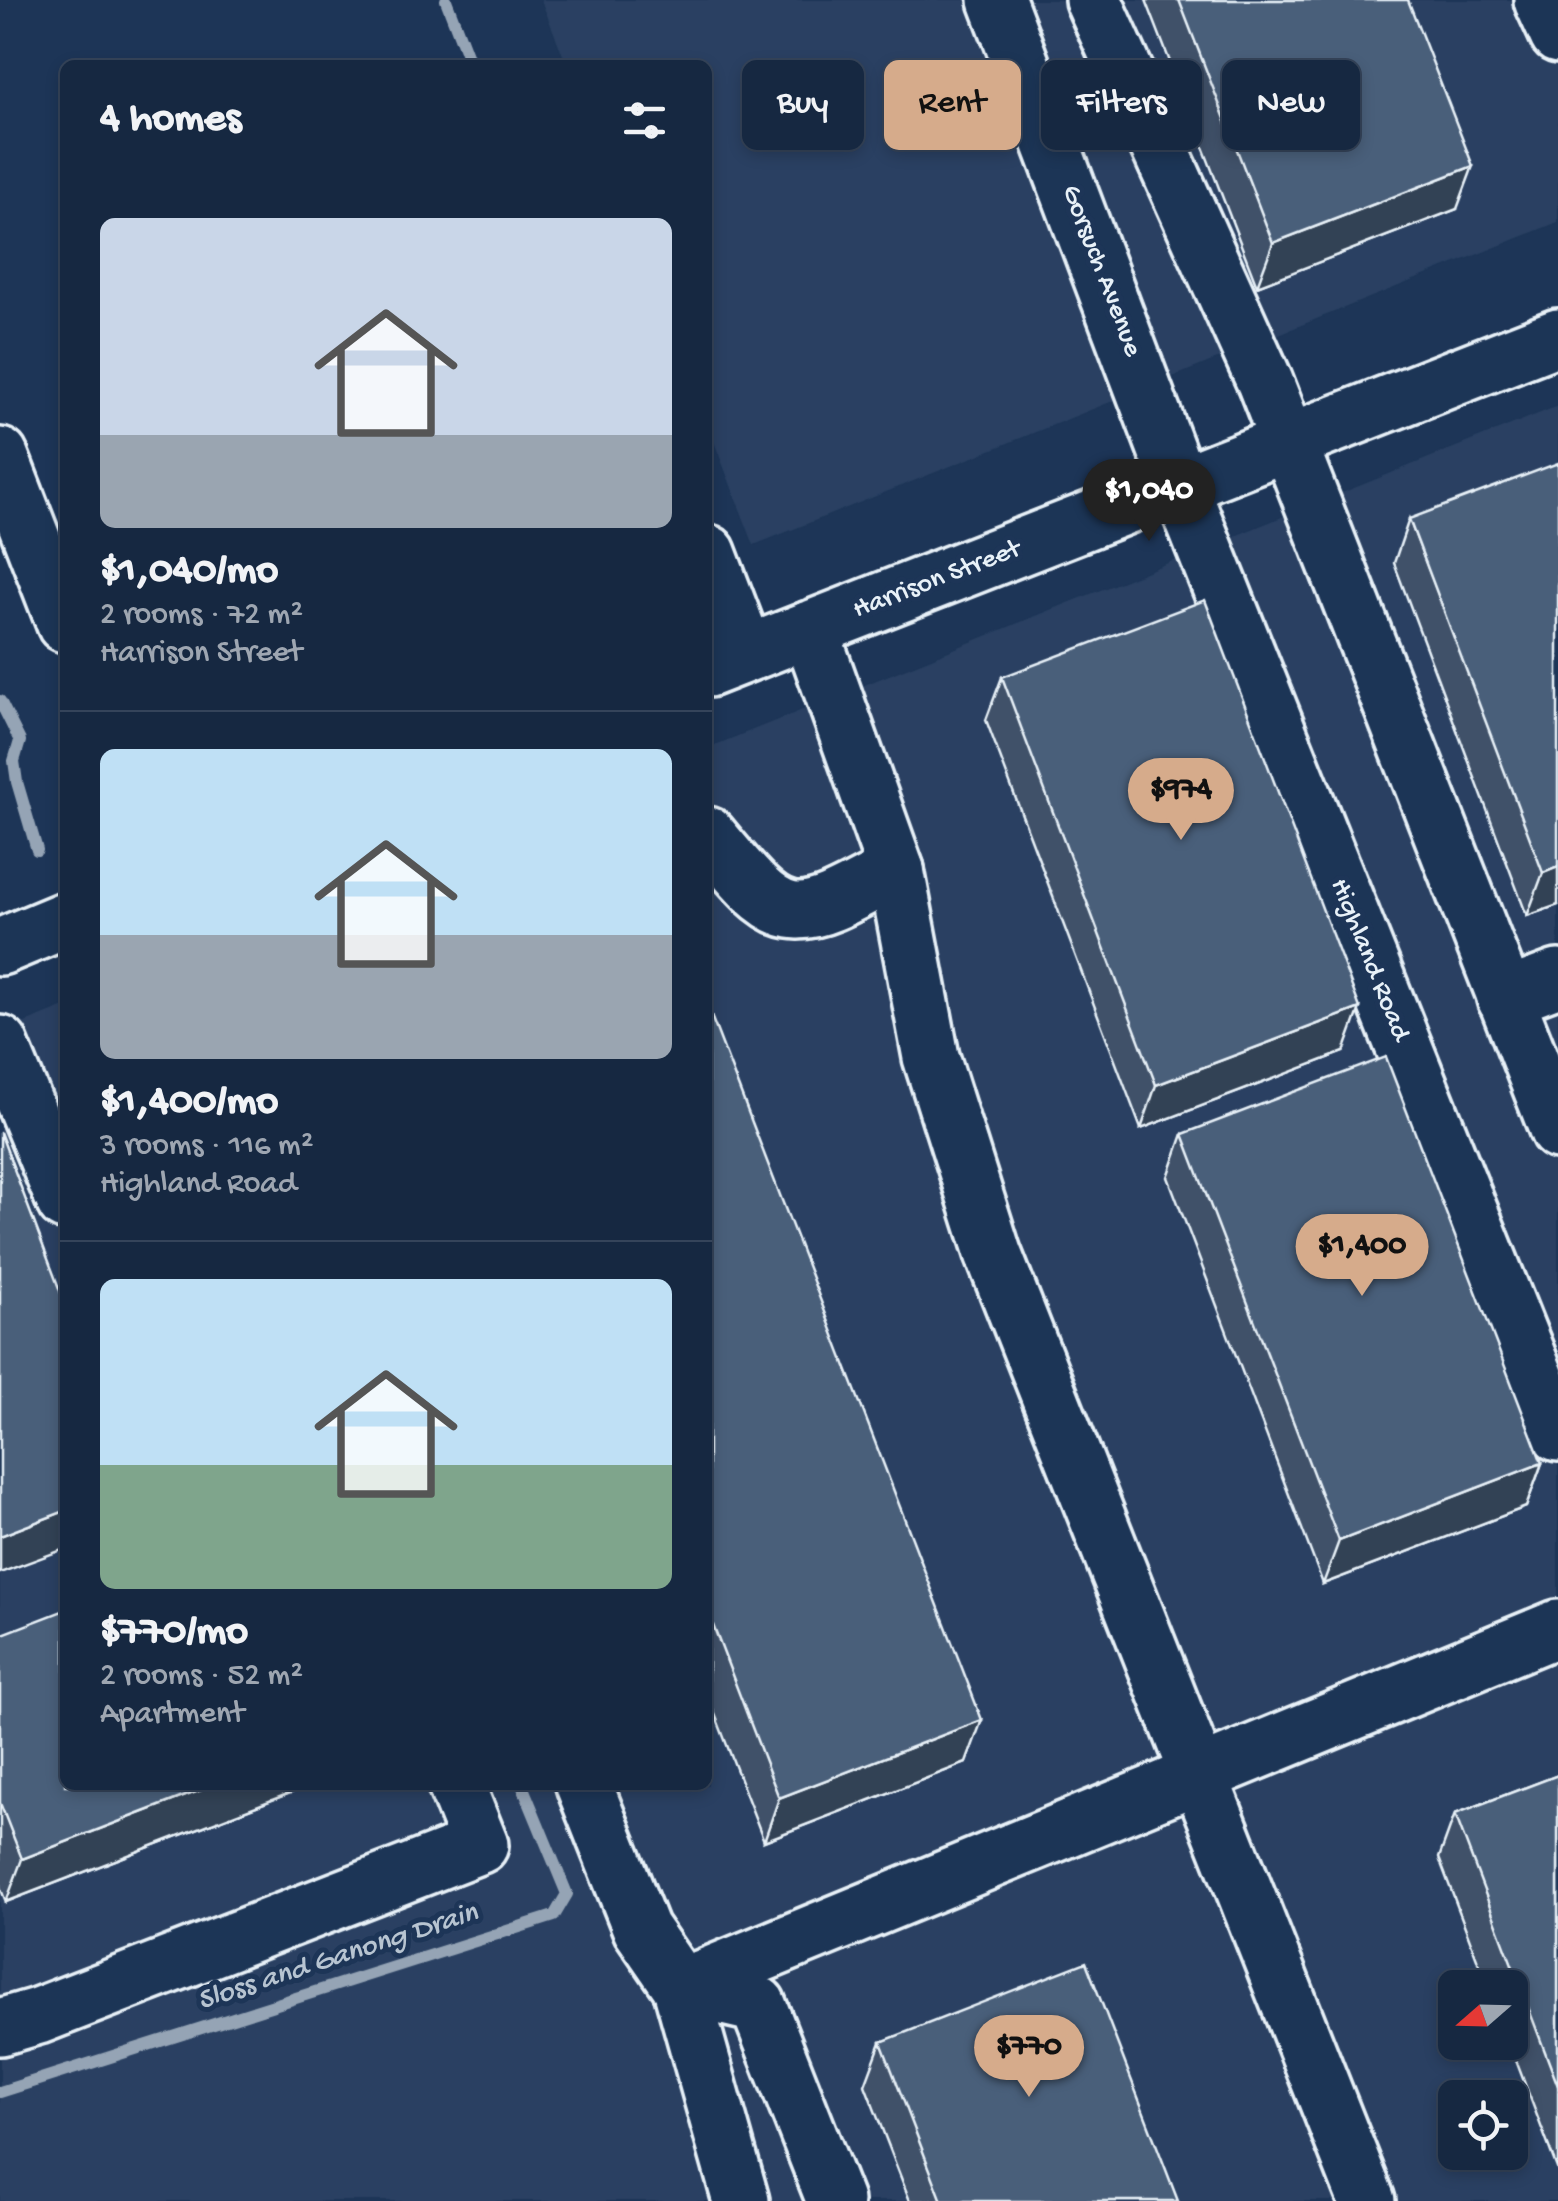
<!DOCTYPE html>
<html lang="en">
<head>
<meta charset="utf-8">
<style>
  :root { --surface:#162841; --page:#23344c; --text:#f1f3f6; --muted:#9ea6b1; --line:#35445a; --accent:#d6ab8b }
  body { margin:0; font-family:"Gochi Hand",sans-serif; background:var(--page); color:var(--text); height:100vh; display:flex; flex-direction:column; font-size:38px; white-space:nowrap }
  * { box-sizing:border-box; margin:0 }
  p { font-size:32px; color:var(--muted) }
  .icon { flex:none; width:55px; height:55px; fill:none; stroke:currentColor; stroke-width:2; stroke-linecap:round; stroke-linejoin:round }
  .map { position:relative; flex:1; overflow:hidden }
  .details { position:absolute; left:60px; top:60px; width:652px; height:1730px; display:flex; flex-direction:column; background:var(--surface); border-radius:15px; box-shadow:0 5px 15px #0003,0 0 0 2px var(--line) }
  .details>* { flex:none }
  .top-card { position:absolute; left:742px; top:60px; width:665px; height:90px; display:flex; gap:20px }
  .needle { width:65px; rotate:250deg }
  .tools { position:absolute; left:1438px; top:1970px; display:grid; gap:20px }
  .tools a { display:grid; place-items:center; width:90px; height:90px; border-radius:15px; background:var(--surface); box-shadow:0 5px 15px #0003,0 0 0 2px var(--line); font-size:50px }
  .price { position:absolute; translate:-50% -85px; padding:0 22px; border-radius:35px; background:var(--accent); color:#111; font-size:32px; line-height:65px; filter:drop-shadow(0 2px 5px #0008) }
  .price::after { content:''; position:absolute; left:50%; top:60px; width:30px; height:22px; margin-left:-15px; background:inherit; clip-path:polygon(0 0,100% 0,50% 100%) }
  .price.on { background:#222; color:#fff }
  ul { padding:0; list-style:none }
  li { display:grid; align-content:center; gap:20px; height:530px; padding:0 40px }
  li+li { border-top:2px solid var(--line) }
  li span { display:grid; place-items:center; height:310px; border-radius:15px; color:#555 }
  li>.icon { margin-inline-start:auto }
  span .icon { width:180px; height:180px; fill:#fffc; stroke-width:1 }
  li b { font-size:42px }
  h2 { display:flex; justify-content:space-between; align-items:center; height:120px; padding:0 40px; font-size:42px }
  .tag { padding:0 35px; border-radius:15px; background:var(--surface); box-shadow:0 5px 15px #0003,0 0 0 2px var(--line); font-size:35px; line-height:90px }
  .tag.on { background:var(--accent); color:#111 }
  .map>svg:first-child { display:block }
  .built { fill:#2a4162; fill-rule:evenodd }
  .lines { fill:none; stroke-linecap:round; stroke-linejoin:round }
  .stream { stroke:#95a4b5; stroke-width:12 }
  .minor-casing { stroke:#e8f1f8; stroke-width:62 }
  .minor { stroke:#1d3557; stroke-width:55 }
  .wall { fill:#3f5169; stroke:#e8f1f8; stroke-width:2.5 }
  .shaded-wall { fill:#334255; stroke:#e8f1f8; stroke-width:2.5 }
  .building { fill:#495e7a; stroke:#e8f1f8; stroke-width:2.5 }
  .labels { text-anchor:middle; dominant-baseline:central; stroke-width:10; stroke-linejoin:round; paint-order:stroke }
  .street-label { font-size:28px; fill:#e8f1f8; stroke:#1d3557 }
  .water-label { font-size:30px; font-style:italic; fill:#b7c4d1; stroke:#1d3557 }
</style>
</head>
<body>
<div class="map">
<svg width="1558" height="2201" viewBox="0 0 1558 2201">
  <rect width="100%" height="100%" fill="#1d3557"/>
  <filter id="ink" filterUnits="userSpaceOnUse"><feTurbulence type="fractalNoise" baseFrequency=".01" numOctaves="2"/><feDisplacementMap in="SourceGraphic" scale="20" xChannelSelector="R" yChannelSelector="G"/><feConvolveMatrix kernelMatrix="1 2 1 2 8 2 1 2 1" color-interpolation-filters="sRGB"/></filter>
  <g filter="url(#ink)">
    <!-- built -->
    <g class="built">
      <polygon points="541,0 1558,0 1558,222 754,545 708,426 708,65 567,65"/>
      <path d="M1558,406V2201H0V1033L65,1007V1785H708V748ZM1455,1988H1510V2042H1455ZM1455,2098H1510V2152H1455Z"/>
    </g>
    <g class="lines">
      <!-- stream -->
      <g class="stream">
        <polyline points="446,0 471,65"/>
        <polyline points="0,701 20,741 14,761 17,782 37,850"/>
        <polyline points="0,2092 554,1916 567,1894 522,1785"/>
      </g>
      <defs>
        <g id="minor">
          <polyline points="997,0 1180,486 1558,1433"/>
          <polyline points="1093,0 1265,382 1558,1131"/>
          <polyline points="1542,0 1558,35"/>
          <polyline points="0,456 65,624"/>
          <polyline points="708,553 746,653"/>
          <polyline points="810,629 896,870 931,1057 993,1253 1367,2201"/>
          <polyline points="708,669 1558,337"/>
          <path d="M708,835C786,930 788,929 896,870"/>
          <polyline points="0,947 65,920"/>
          <polyline points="1505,998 1558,978"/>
          <polyline points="0,1044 65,1202"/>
          <polyline points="584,1785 641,1929 681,1987 758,2005 835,2201"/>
          <polyline points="0,2027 38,2016 480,1845 456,1785"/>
          <polyline points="741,2201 681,1987 1558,1628"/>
        </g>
      </defs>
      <!-- minor casing -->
      <use href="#minor" class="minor-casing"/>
      <!-- minor -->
      <use href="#minor" class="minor"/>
    </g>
    <!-- wall -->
    <g class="wall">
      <polygon points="1146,0 1408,0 1457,209 1257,286"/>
      <polygon points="1409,519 1558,905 1527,916 1394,563"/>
      <polygon points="1002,677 1344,1052 1141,1129 986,720"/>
      <polygon points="708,1008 966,1763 764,1841 708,1696"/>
      <polygon points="1183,1134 1542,1463 1526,1507 1323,1584 1168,1177"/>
      <polygon points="0,1635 65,1785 311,1785 6,1902 0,1887"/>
      <polygon points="1558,1775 1558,2171 1509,2042 1510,1988 1488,1988 1439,1858 1455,1814"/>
      <polygon points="881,2042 1178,2201 910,2201 865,2085"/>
    </g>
    <!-- shaded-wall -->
    <g class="shaded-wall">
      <polygon points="1473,166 1457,209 1257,286 1273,243"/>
      <polygon points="1558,867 1558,905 1527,916 1543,873"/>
      <polygon points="1360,1008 1344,1052 1141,1129 1156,1085"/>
      <polygon points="1542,1463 1526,1507 1323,1584 1339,1541"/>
      <polygon points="65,1511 65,1549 0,1573 0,1536"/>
      <polygon points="982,1720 966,1763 764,1841 779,1798"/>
      <polygon points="214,1785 311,1785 6,1902 22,1859"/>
    </g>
    <!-- building -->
    <g class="building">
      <polygon points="1179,0 1408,0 1473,166 1273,243"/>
      <polygon points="1558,463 1558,867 1543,873 1409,519"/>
      <polygon points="1205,600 1360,1008 1156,1085 1002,677"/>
      <polygon points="708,1008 982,1720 779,1798 708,1612"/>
      <polygon points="1386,1057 1542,1463 1339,1541 1183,1134"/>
      <polygon points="0,1132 65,1304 65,1511 0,1536"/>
      <polygon points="65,1610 65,1785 214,1785 22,1859 0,1803 0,1635"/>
      <polygon points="1558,1775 1558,2086 1455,1814"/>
      <polygon points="1086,1962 1178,2201 942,2201 881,2042"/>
    </g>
  </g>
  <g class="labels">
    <!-- street labels -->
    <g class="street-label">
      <text transform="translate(1101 271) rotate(69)">Gorsuch Avenue</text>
      <text transform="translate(937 580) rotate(-21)">Harrison Street</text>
      <text transform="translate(1369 960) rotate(68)">Highland Road</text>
    </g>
    <!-- water labels -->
    <g class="water-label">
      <text transform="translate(338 1958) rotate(-18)">Sloss and Ganong Drain</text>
    </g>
  </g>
</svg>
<div class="tools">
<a><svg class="needle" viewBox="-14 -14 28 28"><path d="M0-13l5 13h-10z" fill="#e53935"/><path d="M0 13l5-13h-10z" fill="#9ea6b1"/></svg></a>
<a><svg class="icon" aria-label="locate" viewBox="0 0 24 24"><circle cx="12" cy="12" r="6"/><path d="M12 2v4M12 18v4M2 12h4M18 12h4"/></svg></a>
</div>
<b class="price on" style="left:1149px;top:544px">$1,040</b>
<b class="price" style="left:1181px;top:843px">$974</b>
<b class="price" style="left:1362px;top:1299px">$1,400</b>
<b class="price" style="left:1029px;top:2100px">$770</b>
<div class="top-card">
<a class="tag">Buy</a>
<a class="tag on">Rent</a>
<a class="tag">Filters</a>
<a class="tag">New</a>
</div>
<section class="details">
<h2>4 homes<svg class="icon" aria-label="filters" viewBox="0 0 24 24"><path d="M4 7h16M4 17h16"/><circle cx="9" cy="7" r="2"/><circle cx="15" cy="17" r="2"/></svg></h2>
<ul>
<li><span style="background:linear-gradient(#c9d6e8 70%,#9aa5b1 0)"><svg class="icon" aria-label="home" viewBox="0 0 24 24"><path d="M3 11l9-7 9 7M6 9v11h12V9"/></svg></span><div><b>$1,040/mo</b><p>2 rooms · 72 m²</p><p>Harrison Street</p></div></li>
<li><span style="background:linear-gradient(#bfe0f5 60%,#9aa5b1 0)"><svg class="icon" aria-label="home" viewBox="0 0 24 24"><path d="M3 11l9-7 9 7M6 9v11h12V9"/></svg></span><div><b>$1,400/mo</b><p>3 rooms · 116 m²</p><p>Highland Road</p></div></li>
<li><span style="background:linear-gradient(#bfe0f5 60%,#7fa58c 0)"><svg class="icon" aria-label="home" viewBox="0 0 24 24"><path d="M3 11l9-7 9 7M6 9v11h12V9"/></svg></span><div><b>$770/mo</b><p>2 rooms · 52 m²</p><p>Apartment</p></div></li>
</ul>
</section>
</div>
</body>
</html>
